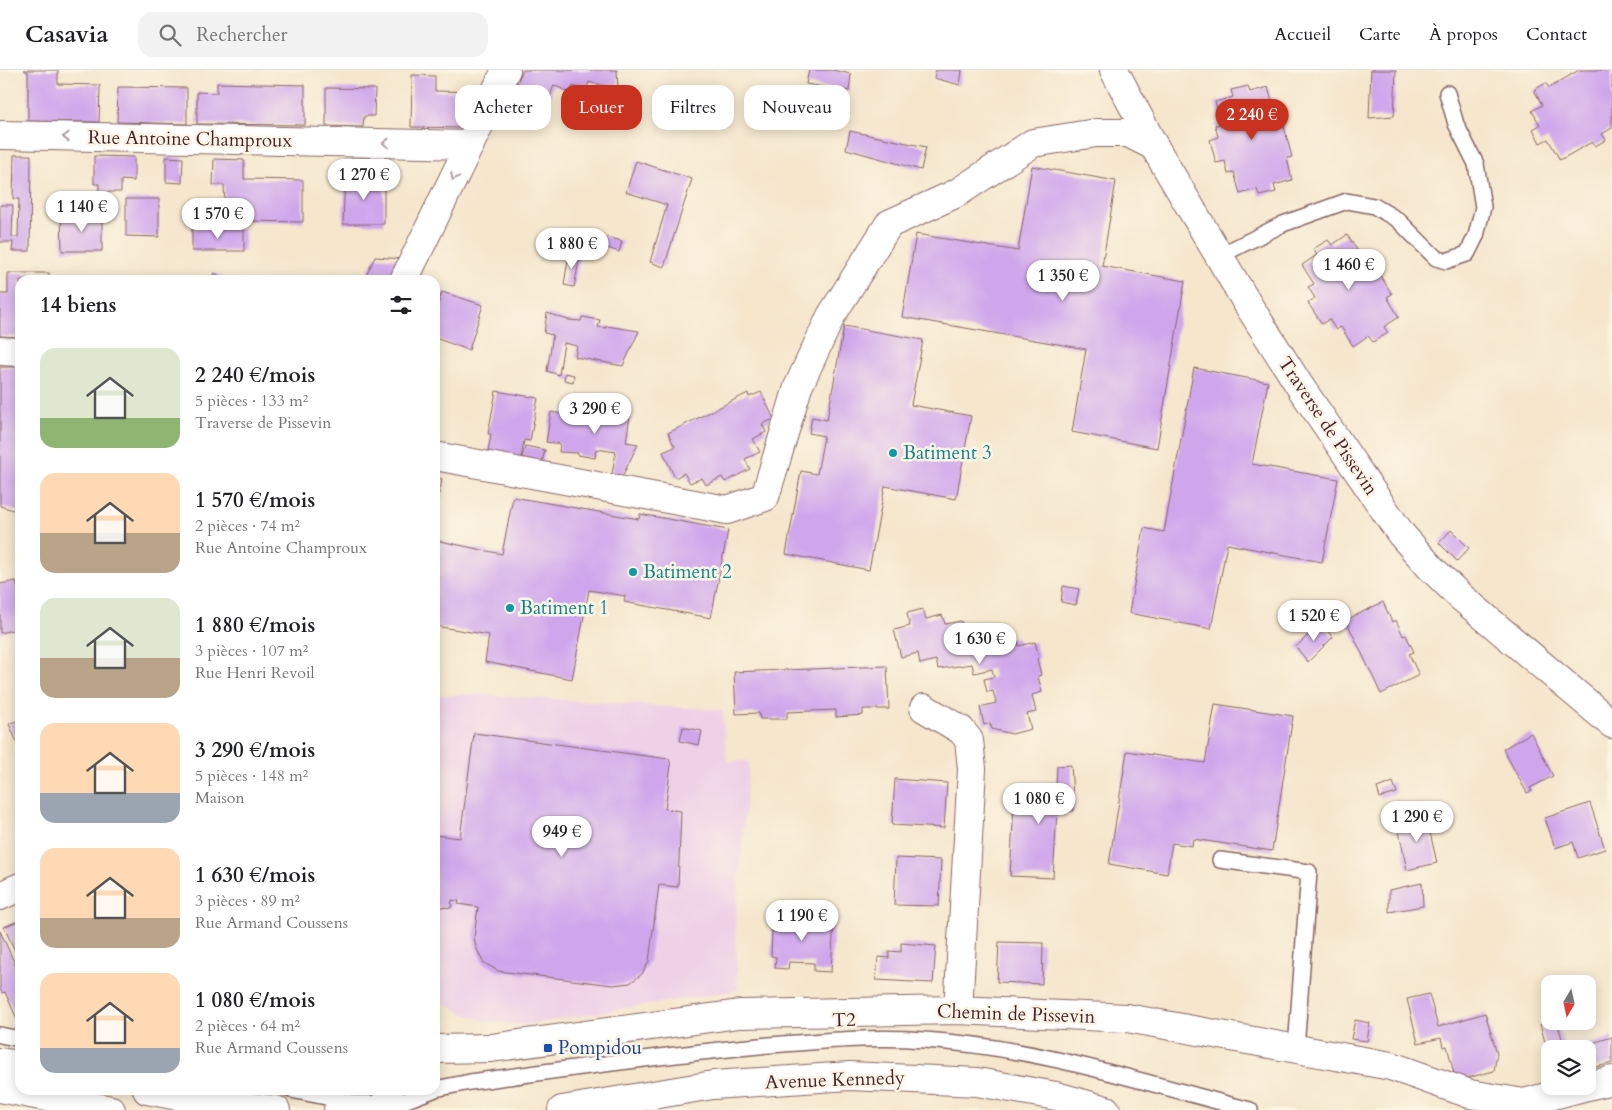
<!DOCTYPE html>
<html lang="fr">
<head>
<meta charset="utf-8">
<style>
  :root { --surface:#fff; --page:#f2f2f2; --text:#202124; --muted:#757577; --line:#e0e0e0; --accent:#c8321e }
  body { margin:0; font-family:Cardo,serif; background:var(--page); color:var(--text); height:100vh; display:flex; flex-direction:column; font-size:19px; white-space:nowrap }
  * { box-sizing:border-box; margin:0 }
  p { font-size:16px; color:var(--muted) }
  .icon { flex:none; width:28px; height:28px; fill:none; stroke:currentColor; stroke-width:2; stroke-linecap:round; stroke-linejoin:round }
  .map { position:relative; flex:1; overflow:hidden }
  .side { position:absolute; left:15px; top:205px; width:425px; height:820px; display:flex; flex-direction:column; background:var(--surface); border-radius:15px; box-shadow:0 2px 12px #0003 }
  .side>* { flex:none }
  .hud { position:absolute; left:455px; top:15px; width:475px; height:45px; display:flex; gap:10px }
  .needle { width:32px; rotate:189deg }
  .tools { position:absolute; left:1541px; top:905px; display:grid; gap:10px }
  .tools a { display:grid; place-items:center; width:55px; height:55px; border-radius:10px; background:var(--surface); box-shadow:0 2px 12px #0003; font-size:25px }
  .price { position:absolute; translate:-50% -42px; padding:0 11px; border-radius:18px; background:#fff; color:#222; font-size:16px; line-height:32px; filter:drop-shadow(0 1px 2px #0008) }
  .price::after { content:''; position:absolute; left:50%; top:30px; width:15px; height:11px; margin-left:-8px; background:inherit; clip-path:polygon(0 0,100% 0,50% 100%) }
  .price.selected { background:var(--accent); color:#fff }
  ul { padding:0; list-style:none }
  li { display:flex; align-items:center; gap:15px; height:125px; padding:0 25px }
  li span { display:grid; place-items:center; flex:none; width:140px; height:100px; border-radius:15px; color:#555 }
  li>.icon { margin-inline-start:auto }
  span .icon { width:60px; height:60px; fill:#fffc; stroke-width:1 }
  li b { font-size:21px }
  h2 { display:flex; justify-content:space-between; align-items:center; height:60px; padding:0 25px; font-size:21px }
  .chip { padding:0 18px; border-radius:15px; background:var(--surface); box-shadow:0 2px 12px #0003; font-size:18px; line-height:45px }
  .chip.selected { background:var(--accent); color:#fff }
  header { display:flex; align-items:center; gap:30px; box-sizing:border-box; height:70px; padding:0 25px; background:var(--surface); border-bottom:1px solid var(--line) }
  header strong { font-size:24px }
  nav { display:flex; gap:28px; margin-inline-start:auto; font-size:18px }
  .search { width:350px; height:45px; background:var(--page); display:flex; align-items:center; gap:12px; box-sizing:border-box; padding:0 18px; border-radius:15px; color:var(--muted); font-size:19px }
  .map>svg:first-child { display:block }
  .built { fill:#eed0e7 }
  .building { fill:#cfa6ec }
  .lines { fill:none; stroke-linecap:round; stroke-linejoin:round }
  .lane-casing { stroke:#866563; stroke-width:18 }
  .street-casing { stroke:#866563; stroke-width:30 }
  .secondary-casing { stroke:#866563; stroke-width:30 }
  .lane { stroke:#fff; stroke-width:15 }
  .street { stroke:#fff; stroke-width:28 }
  .secondary { stroke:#fff; stroke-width:28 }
  .oneway { stroke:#ae9aa0 }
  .culture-dot { fill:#0f9aa8; stroke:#fcf5e5; stroke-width:2 }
  .transit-dot { fill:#1a4fb4; stroke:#fcf5e5; stroke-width:2 }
  .labels { text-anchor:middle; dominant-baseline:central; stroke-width:5; stroke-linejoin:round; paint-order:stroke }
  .street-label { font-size:19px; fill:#4a1f2b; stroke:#fcf5e5 }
  .culture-label { font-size:19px; fill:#0d838f; stroke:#fcf5e5; text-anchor:start }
  .transit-label { font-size:19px; fill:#164399; stroke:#fcf5e5; text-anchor:start }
</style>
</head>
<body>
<header>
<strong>Casavia</strong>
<div class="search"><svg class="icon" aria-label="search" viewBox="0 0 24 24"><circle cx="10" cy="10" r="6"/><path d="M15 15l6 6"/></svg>Rechercher</div>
<nav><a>Accueil</a><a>Carte</a><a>À propos</a><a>Contact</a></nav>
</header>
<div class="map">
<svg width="1612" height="1040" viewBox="0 0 1612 1040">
  <rect width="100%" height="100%" fill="#fcf5e5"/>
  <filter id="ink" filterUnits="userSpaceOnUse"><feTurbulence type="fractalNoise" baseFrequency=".02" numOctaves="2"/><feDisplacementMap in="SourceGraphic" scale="10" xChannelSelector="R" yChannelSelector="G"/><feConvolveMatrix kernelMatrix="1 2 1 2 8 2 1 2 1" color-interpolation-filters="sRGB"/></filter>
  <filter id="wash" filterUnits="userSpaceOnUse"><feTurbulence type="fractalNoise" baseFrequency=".0096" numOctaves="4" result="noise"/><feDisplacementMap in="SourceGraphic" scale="20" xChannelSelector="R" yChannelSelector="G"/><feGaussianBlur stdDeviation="1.12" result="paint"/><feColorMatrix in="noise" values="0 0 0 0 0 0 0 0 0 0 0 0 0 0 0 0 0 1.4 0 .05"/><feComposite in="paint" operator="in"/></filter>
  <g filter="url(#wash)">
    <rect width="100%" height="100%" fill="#f5e6cc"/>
    <!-- built -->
    <polygon class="built" points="471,624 722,640 727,692 749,691 735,860 738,920 524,955 485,951 462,943 435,927 435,626"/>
    <g id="blocks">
      <!-- building -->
      <g class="building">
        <polygon points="24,0 58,0 58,14 100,15 99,52 28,51 28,2"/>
        <polygon points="523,0 617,0 618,19 589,12 586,20 573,16 570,23 554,15 542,48 505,37"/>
        <polygon points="809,0 832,0 851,4 849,21 806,14"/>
        <polygon points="936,0 962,0 960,15 934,8"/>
        <polygon points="1371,0 1396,0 1394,46 1369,48"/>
        <polygon points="1579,0 1612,0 1612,58 1602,64 1606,70 1595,76 1592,72 1560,90 1548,69 1540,73 1533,59 1540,55 1532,41 1542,35 1534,20 1546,13 1549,18"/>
        <polygon points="412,5 435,6 435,21 485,22 465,58 411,57"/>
        <polygon points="217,13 305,15 305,55 197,54 197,22 217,23"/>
        <polygon points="1248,16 1250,22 1268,17 1274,39 1279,38 1292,87 1287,88 1292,110 1274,115 1276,122 1259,126 1257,119 1240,124 1234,102 1228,104 1225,91 1216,93 1210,70 1218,67 1215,55 1221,54 1215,32 1233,27 1231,20"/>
        <polygon points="118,17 187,18 187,54 117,52"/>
        <polygon points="326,18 375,19 374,46 364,46 363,57 326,56"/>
        <polygon points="850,61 926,77 921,100 846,79"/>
        <polygon points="14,85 31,85 30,181 12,181 13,172 0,172 0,135 13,135 12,167 18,167 19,129 13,129"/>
        <polygon points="94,86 134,87 134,111 121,110 121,122 99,122 99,114 94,114"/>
        <polygon points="166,87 183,88 182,113 166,112"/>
        <polygon points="214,89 244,90 244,109 303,110 303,152 245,151 244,141 225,140 224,115 213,115"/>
        <polygon points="636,91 692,109 664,197 650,192 667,135 626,122"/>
        <polygon points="1032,96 1116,111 1102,196 1185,211 1157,378 1072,362 1086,279 902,247 916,164 1018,181"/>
        <polygon points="345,107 384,107 384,154 343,154"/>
        <polygon points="126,129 159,129 159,167 126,166"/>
        <polygon points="102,144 102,181 62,181 61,145"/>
        <rect x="192" y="159" width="52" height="22"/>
        <polygon points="595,164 622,171 619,182 593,173"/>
        <polygon points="1347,165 1360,184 1365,182 1392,224 1387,227 1399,247 1384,257 1388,263 1373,272 1368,266 1353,276 1341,257 1336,260 1329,249 1322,254 1308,233 1315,228 1308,217 1314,214 1302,195 1317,185 1313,179 1328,170 1332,175"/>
        <polygon points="569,183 580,186 574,217 564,215"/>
        <polygon points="375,187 404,189 393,210 364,210"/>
        <polygon points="8,203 49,203 50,210 20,210 20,267 0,266 0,224 8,224"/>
        <polygon points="214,203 229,210 211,210"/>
        <polygon points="442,222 483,235 469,280 435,268 435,244"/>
        <polygon points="547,243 568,250 581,251 582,247 600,250 598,257 606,258 606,256 639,261 623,296 575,287 577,276 564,273 559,305 547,301 553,265 544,263"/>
        <polygon points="844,256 923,270 911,335 971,346 956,429 885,416 869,500 786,484 801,401 817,404 824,366 809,363 812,347 827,350"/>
        <polygon points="0,297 20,297 20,442 0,436"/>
        <polygon points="1194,298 1268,312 1252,394 1338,409 1322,492 1227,474 1211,559 1129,543 1144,458 1164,462"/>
        <polygon points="565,303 574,305 573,312 564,310"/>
        <polygon points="496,321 538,328 530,371 524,370 521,388 488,382 491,364 488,364"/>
        <polygon points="761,322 774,349 762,354 766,362 753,369 760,382 745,389 750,399 725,412 722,407 706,415 702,408 690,413 684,403 675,408 663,382 675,377 668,363 748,323 749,327"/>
        <polygon points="604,334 631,339 626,372 638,374 623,405 612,404 616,382 596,379 595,388 578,385 578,383 559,382 560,374 546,372 551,342 601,351"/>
        <polygon points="525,376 545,380 542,392 522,388"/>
        <polygon points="435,407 442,409 436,445 435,445"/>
        <polygon points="513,427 639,449 640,444 728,460 711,548 624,532 625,526 589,520 572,609 485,592 489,565 435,556 435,470 502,484"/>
        <polygon points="1451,460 1469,478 1457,491 1439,473"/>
        <polygon points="16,511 20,528 20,558 0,563 0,514"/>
        <polygon points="1063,516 1079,519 1076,535 1061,532"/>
        <polygon points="1383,532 1392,552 1396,550 1403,566 1406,565 1414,582 1409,584 1419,605 1381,624 1346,550"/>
        <polygon points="923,539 926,549 942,545 945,554 961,551 963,560 980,556 981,566 998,562 1000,571 1017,567 1019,576 1035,572 1039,588 1037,589 1041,605 1038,606 1042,622 1032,625 1036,642 1027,644 1031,659 1012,664 992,659 990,653 984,655 980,637 996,633 993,621 987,622 984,609 994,607 992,599 974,603 972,594 938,599 936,590 920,594 918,583 901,587 894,560 910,556 907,543"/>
        <polygon points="1320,553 1333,567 1308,592 1296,577"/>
        <polygon points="887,596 889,639 863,639 863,645 836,647 836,640 787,642 787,649 760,649 759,643 736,644 734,602"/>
        <polygon points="1215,634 1293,646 1272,781 1193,769 1192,776 1172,773 1167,804 1109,794 1127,681 1205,693"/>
        <polygon points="20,649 20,679 9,654"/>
        <polygon points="683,657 702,661 699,675 680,671"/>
        <polygon points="474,663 669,689 671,695 665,739 681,741 678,817 659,815 649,891 642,904 630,913 613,915 498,901 483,892 476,877 474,868 478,837 458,834 459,831 452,830 451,838 435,836 435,765 460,768"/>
        <polygon points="1531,663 1553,706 1530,718 1532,721 1527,723 1503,679"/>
        <polygon points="1071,695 1074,741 1057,741 1053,808 1010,806 1015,715 1056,717 1057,696"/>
        <polygon points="895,709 947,713 944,758 892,755"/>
        <polygon points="1393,712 1397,723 1380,728 1377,718"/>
        <polygon points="1590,733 1605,779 1578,788 1573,772 1555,778 1545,748"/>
        <polygon points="1426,745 1437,793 1407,800 1397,752"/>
        <polygon points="896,788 941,790 939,836 894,835"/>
        <polygon points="1422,813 1423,836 1389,842 1389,820"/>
        <polygon points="773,840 794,841 794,854 817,855 818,847 834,848 831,902 814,901 814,893 789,892 788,899 775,898 776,887 771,886"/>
        <polygon points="20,850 20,884 17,885 4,857"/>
        <polygon points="0,861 20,905 20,956 5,922 2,923 0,919"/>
        <polygon points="999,872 1043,873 1042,914 997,912"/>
        <polygon points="901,873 936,876 933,913 876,910 878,887 889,888 889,881 901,882"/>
        <polygon points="1429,924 1438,957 1485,943 1497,983 1494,1001 1456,1011 1447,976 1443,977 1441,968 1418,973 1407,929"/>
        <polygon points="1355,950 1370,953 1367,971 1351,969"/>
        <polygon points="1550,951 1557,951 1565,979 1550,979 1549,986 1540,954"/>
        <polygon points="1612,967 1612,993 1588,999 1588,979 1572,979"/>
      </g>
    </g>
  </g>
  <g filter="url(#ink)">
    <use href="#blocks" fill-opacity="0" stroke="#866563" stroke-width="1"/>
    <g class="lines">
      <defs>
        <g id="lane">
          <polyline points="1219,186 1283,154 1347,131 1374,136 1398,150 1436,188 1446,191 1467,184 1476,166 1483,137 1476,94 1456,54 1447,23"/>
          <polyline points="1220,790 1309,802 1296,979"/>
          <polyline points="0,965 20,969"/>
          <path d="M435,1019L470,1012C569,999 669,984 769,975C821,971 872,966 924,970C1036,977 1142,1012 1250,1040"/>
          <polyline points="291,1020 351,1032"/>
          <polyline points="385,1038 433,1020"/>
        </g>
        <g id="street">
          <polyline points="1114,0 1154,76 1247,233 1301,318 1401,464 1431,498 1461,527 1612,654"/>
          <polyline points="0,65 470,75"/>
          <polyline points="404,210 506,0"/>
          <polyline points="0,281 20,282"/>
          <polyline points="435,386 727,440 765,427 798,317 831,246 889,154 957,123 1033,73 1096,63 1128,63 1154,76"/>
          <polyline points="924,638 961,660 969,670 972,699 958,940"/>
          <polyline points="0,826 20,817"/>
          <polyline points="435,979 491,978 739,944 958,940 1127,948 1391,996 1470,1024 1524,1033 1587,1016"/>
          <polyline points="1588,1016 1612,1010"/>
          <polyline points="384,1040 389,1020"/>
        </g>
        <g id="secondary">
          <polyline points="0,992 20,995"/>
          <polyline points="0,1018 111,1040"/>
          <polyline points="147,1020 209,1032 276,1040"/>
          <polyline points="338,1040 394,1040"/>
          <polyline points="562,1040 713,1015 850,1006 977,1012 1056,1026 1106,1040"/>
        </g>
      </defs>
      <!-- lane casing -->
      <use href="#lane" class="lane-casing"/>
      <!-- street casing -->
      <use href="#street" class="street-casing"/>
      <!-- secondary casing -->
      <use href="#secondary" class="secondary-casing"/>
      <!-- lane -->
      <use href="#lane" class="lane"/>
      <!-- street -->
      <use href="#street" class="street"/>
      <!-- secondary -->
      <use href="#secondary" class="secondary"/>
    </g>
    <!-- one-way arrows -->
    <defs><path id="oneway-chevron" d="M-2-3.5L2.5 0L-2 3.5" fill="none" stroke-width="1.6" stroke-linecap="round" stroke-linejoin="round" transform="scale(1.25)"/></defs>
    <g class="oneway">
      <use href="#oneway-chevron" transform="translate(66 67) rotate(-179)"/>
      <use href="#oneway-chevron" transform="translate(386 73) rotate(-179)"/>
      <use href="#oneway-chevron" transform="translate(454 107) rotate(116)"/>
    </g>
  </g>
  <!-- markers -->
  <g class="culture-dot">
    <circle cx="893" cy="383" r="5"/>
    <circle cx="633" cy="502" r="5"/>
    <circle cx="510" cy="538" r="5"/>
  </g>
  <rect class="transit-dot" x="543" y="973" width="10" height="10" rx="2.5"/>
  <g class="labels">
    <!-- street labels -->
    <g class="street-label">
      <text transform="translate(190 69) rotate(1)">Rue Antoine Champroux</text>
      <text transform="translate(1328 356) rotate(56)">Traverse de Pissevin</text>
      <text transform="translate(1016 944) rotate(2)">Chemin de Pissevin</text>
      <text transform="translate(844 950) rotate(-2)">T2</text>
      <text transform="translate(835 1010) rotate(-2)">Avenue Kennedy</text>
    </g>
    <!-- culture labels -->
    <g class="culture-label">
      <text x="903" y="383">Batiment 3</text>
      <text x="643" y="502">Batiment 2</text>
      <text x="520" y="538">Batiment 1</text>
    </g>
    <!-- transit labels -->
    <g class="transit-label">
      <text x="558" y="978">Pompidou</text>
    </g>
  </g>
</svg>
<div class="tools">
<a><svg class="needle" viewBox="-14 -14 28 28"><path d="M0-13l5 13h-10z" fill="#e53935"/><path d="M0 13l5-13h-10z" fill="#757577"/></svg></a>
<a><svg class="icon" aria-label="layers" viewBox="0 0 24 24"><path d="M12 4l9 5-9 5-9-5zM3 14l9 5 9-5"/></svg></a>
</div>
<b class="price selected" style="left:1252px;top:71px">2 240 €</b>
<b class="price" style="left:364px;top:131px">1 270 €</b>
<b class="price" style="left:82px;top:163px">1 140 €</b>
<b class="price" style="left:218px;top:170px">1 570 €</b>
<b class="price" style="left:572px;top:200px">1 880 €</b>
<b class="price" style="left:1349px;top:221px">1 460 €</b>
<b class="price" style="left:1063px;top:232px">1 350 €</b>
<b class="price" style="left:595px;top:365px">3 290 €</b>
<b class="price" style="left:1314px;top:572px">1 520 €</b>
<b class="price" style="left:980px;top:595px">1 630 €</b>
<b class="price" style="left:1039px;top:755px">1 080 €</b>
<b class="price" style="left:1417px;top:773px">1 290 €</b>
<b class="price" style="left:562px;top:788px">949 €</b>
<b class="price" style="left:802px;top:872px">1 190 €</b>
<div class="hud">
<a class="chip">Acheter</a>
<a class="chip selected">Louer</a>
<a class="chip">Filtres</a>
<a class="chip">Nouveau</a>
</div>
<section class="side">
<h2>14 biens<svg class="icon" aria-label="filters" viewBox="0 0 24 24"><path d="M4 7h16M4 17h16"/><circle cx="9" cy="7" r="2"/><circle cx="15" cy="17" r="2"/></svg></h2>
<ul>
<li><span style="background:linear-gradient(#dfe7d0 70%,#8fb573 0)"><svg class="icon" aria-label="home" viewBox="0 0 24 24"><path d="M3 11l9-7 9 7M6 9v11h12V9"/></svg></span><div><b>2 240 €/mois</b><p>5 pièces · 133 m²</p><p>Traverse de Pissevin</p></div></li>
<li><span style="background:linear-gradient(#ffd9b3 60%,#b9a48a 0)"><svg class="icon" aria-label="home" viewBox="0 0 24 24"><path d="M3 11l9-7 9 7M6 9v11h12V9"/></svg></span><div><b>1 570 €/mois</b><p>2 pièces · 74 m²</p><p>Rue Antoine Champroux</p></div></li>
<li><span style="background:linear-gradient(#dfe7d0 60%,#b9a48a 0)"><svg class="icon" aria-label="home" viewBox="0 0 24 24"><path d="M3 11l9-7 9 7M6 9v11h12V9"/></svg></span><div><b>1 880 €/mois</b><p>3 pièces · 107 m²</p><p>Rue Henri Revoil</p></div></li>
<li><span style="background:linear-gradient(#ffd9b3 70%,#9aa5b1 0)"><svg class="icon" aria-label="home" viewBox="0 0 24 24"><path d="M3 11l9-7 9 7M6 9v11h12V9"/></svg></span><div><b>3 290 €/mois</b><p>5 pièces · 148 m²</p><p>Maison</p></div></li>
<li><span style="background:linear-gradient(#ffd9b3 70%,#b9a48a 0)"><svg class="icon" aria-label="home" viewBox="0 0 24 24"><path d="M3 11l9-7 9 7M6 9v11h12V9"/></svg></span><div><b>1 630 €/mois</b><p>3 pièces · 89 m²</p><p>Rue Armand Coussens</p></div></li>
<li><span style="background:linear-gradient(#ffd9b3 75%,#9aa5b1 0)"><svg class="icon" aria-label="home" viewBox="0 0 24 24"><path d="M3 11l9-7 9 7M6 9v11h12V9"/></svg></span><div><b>1 080 €/mois</b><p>2 pièces · 64 m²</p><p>Rue Armand Coussens</p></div></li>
</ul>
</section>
</div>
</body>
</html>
